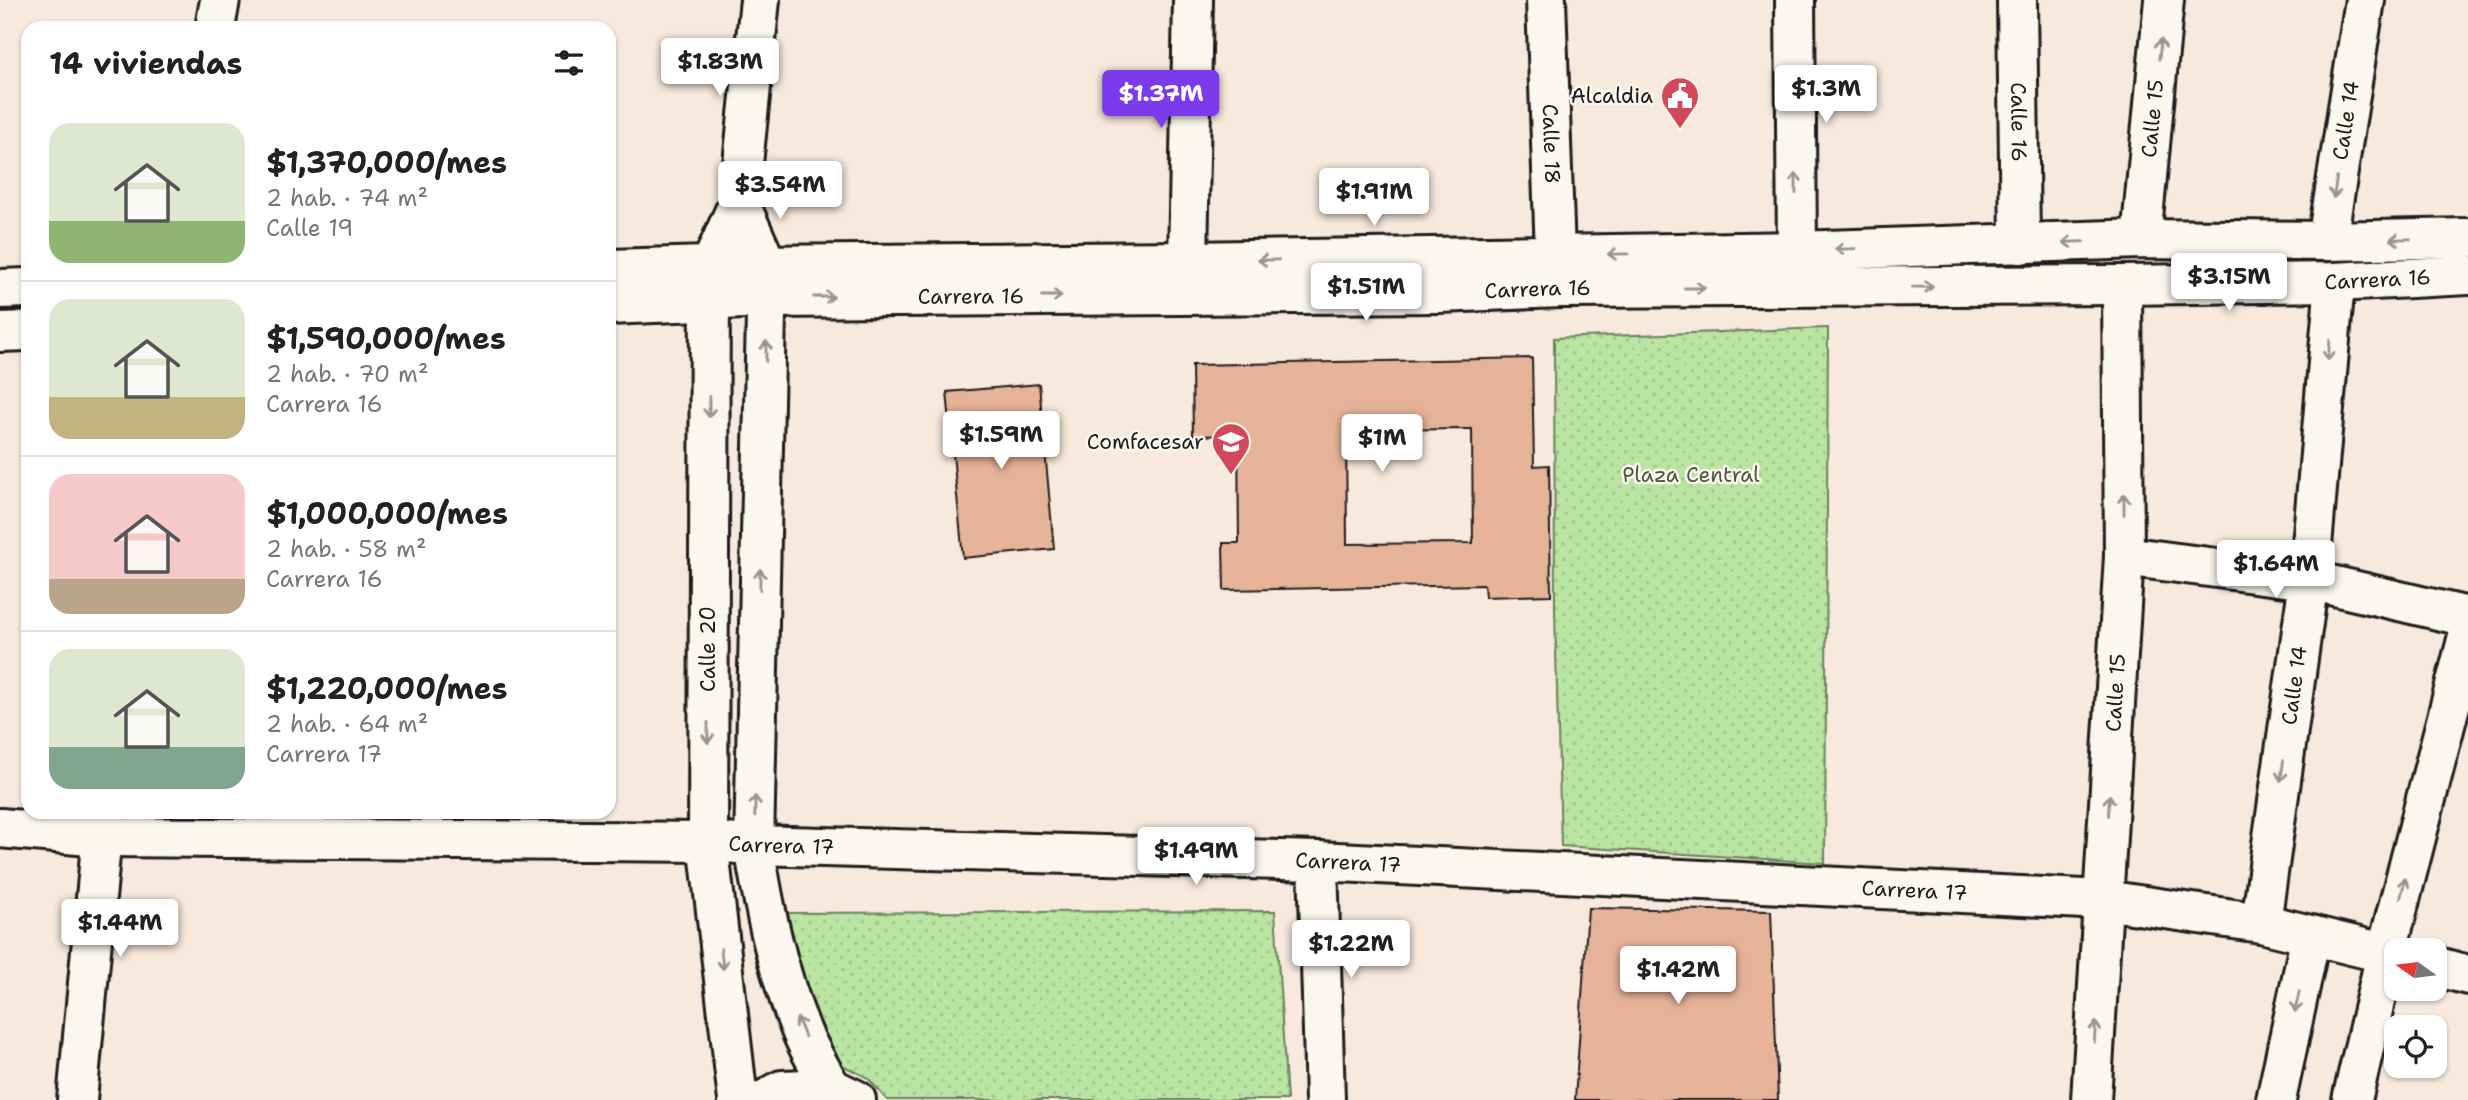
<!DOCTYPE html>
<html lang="es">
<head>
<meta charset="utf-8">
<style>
  :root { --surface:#fff; --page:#f6f6f6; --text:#222; --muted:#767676; --line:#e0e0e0; --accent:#7c3aed }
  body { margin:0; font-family:"Shantell Sans",sans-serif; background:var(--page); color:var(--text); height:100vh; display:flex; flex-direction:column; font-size:26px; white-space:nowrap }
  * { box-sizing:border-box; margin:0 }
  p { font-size:23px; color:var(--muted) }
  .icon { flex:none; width:38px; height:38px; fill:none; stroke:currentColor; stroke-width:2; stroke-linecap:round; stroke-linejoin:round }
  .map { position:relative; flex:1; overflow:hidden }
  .sheet { position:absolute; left:21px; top:21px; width:595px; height:798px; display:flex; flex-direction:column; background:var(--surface); border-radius:21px; box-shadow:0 2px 5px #0004 }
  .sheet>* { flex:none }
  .needle { width:46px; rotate:284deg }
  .buttons { position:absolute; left:2384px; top:938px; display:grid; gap:14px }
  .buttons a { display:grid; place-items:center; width:63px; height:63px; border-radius:14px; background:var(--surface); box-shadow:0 2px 5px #0004; font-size:35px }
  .price { position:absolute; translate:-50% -60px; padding:0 16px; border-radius:7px; background:#fff; color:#222; font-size:23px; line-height:46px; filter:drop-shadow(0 2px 4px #0008) }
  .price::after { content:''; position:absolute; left:50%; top:42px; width:21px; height:16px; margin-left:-10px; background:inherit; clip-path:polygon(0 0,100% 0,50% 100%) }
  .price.current { background:var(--accent); color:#fff }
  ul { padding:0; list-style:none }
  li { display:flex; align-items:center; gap:21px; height:175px; padding:0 28px }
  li+li { border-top:2px solid var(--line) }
  li span { display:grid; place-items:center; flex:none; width:196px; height:140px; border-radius:21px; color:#555 }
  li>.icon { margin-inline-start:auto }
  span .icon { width:84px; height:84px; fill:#fffc; stroke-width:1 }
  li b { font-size:30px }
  h2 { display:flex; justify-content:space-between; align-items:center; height:84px; padding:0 28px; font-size:30px }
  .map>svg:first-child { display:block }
  .park { fill:url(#park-dots); stroke:#6b805e; stroke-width:2 }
  .building { fill:#e6b398; stroke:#1c1c1c; stroke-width:2; fill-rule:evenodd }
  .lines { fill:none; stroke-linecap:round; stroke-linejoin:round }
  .street-casing { stroke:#1c1c1c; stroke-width:44 }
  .secondary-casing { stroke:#1c1c1c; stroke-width:44 }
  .street { stroke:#fbf7ec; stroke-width:38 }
  .secondary { stroke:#fbf7ec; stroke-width:38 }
  .oneway { stroke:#97948e }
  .labels { text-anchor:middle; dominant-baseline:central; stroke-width:5; stroke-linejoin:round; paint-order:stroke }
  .poi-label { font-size:21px; fill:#1c1c1c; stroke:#fbf7ec; text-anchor:end }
  .street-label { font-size:21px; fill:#1c1c1c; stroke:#fbf7ec }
  .park-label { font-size:21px; fill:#4b5844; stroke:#fbf7ec }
</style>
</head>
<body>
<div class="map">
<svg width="2468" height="1100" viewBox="0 0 2468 1100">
  <defs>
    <pattern id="park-dots" width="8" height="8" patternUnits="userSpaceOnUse" patternTransform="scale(1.75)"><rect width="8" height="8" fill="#bae4a1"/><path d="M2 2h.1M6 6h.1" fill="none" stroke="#9fc38a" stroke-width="1.8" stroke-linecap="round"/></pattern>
  </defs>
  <rect width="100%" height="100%" fill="#f7e9db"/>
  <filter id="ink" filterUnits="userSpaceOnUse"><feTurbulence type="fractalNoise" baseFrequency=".0143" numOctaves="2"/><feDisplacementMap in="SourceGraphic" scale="14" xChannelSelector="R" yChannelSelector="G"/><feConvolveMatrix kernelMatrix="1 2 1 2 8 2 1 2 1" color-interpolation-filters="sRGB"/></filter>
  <g filter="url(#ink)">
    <!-- park -->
    <g class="park">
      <polygon points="1828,328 1825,863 1561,846 1555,612 1554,338"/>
      <polygon points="1275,911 1287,1100 887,1100 868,1078 842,1065 805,1018 776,913"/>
    </g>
    <!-- building -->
    <g class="building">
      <path d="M1532,358L1534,466L1549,465L1551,595L1485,597L1484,585L1224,590L1223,543H1239L1238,435L1193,436L1192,365ZM1472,429L1473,543L1347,544L1346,430Z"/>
      <polygon points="1039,384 1054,549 963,558 947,392"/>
      <polygon points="1588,908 1771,911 1778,1100 1575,1100"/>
    </g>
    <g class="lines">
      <defs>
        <g id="street">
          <path id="s1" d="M1546,0L1555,255L1560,286"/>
          <polyline points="1795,0 1797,251"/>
          <path id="s2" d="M2017,0L2020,244"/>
          <polyline points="215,28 220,0"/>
          <polyline points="739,202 767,265"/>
          <path id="s3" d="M2141,239L2164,0"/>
          <path id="s4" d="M2327,241L2365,0"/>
          <polyline points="1188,261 1193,0"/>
          <polyline points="711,265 739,202 760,0"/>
          <polyline points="2124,556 2309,580 2468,617"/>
          <path id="s5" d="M0,828L101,837L708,842L754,845L1318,861L2104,900L2261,923L2396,956"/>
          <polyline points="1318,861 1325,1100"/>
          <path id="s6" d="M2261,923L2309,580L2335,282"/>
          <polyline points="2434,966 2468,975"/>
          <polyline points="77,1100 104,813"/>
          <path id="s7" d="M2091,1100L2124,556L2122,285"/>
          <polyline points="2276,1100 2311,935"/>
          <polyline points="2352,1100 2386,954 2468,636"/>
        </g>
        <g id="secondary">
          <polyline points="609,269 741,265 1188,261 1797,251 2141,239 2327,241 2468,238"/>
          <path d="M767,271L754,845C764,909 777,970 801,1030C809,1050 821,1069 831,1088"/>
          <polyline points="710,275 708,842 738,1100"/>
          <polyline points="0,289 28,288"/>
          <path id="s8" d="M609,305L767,298L1439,293L1561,288L2122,285L2335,282L2468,275"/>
          <polyline points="0,332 28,331"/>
          <polyline points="765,1100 782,1090 831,1088 856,1100"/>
        </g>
      </defs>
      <!-- street casing -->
      <use href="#street" class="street-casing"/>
      <!-- secondary casing -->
      <use href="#secondary" class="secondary-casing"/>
      <!-- street -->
      <use href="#street" class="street"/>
      <!-- secondary -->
      <use href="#secondary" class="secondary"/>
    </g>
    <!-- one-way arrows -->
    <defs><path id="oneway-shaft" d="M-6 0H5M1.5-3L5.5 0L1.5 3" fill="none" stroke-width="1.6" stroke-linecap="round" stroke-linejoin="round" transform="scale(1.75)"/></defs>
    <g class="oneway">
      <use href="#oneway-shaft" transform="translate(2160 49) rotate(-84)"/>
      <use href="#oneway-shaft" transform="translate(1796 183) rotate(-90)"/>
      <use href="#oneway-shaft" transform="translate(2335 188) rotate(99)"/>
      <use href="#oneway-shaft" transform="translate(2400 239) rotate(179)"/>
      <use href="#oneway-shaft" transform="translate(2073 242) rotate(178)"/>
      <use href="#oneway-shaft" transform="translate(1845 249) rotate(178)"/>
      <use href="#oneway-shaft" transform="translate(1618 254) rotate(179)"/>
      <use href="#oneway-shaft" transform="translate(1268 260) rotate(179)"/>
      <use href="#oneway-shaft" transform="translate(1923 287) rotate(-1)"/>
      <use href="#oneway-shaft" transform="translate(1695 288)"/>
      <use href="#oneway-shaft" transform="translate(1052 296)"/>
      <use href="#oneway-shaft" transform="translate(824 297)"/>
      <use href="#oneway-shaft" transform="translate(2329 350) rotate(95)"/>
      <use href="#oneway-shaft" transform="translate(766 351) rotate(-89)"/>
      <use href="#oneway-shaft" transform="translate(709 407) rotate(90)"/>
      <use href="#oneway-shaft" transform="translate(2124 504) rotate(-90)"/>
      <use href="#oneway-shaft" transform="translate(760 579) rotate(-89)"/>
      <use href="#oneway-shaft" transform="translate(708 733) rotate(90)"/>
      <use href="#oneway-shaft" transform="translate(2282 771) rotate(98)"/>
      <use href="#oneway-shaft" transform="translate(2109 805) rotate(-87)"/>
      <use href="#oneway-shaft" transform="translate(755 806) rotate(-89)"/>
      <use href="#oneway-shaft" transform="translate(2403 888) rotate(-76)"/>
      <use href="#oneway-shaft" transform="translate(722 959) rotate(83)"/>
      <use href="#oneway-shaft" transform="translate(2297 1002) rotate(102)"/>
      <use href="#oneway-shaft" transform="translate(801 1027) rotate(-112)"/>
      <use href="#oneway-shaft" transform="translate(2095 1032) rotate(-86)"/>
    </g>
  </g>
  <!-- icons -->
  <defs>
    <symbol id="civic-pin" viewBox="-11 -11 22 30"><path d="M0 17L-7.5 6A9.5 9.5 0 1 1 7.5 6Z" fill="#d1495b" stroke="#fbf7ec"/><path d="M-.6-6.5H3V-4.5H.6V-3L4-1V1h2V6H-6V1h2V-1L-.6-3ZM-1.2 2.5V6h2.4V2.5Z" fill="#fff"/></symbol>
    <symbol id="university-pin" viewBox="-11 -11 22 30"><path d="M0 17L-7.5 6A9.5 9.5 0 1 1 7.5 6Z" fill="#d1495b" stroke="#fbf7ec"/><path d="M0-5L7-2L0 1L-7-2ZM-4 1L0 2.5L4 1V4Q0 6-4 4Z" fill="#fff"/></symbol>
  </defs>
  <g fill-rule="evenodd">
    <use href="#civic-pin" x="1658" y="74" width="44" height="60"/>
    <use href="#university-pin" x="1209" y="420" width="44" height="60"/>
  </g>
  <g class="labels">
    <!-- poi labels -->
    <g class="poi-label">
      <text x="1653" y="96">Alcaldia</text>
      <text x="1204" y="442">Comfacesar</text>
    </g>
    <!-- street labels -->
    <g class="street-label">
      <text stroke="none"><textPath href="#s3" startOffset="121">Calle 15</textPath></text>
      <text stroke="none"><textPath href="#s4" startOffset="122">Calle 14</textPath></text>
      <text stroke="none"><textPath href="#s2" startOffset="122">Calle 16</textPath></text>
      <text stroke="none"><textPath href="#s1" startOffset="144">Calle 18</textPath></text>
      <text stroke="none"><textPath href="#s8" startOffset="1769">Carrera 16</textPath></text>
      <text stroke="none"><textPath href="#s8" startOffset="929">Carrera 16</textPath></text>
      <text stroke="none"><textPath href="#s8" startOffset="362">Carrera 16</textPath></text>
      <text transform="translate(708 649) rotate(-90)">Calle 20</text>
      <text stroke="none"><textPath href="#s6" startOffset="240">Calle 14</textPath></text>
      <text stroke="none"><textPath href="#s7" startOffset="408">Calle 15</textPath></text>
      <text stroke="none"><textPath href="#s5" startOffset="782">Carrera 17</textPath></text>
      <text stroke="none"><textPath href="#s5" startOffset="1349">Carrera 17</textPath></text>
      <text stroke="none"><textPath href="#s5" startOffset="1916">Carrera 17</textPath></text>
    </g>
    <!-- park labels -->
    <g class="park-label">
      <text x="1691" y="475">Plaza Central</text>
    </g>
  </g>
</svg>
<div class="buttons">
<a><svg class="needle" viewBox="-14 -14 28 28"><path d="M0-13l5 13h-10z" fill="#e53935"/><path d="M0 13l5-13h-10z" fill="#767676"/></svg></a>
<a><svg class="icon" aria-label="locate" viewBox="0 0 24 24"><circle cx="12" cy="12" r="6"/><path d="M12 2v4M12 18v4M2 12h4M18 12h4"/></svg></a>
</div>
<b class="price" style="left:720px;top:98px">$1.83M</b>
<b class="price" style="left:1826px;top:125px">$1.3M</b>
<b class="price current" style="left:1161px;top:130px">$1.37M</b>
<b class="price" style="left:780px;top:221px">$3.54M</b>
<b class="price" style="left:1374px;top:228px">$1.91M</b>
<b class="price" style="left:2229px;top:313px">$3.15M</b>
<b class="price" style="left:1366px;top:323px">$1.51M</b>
<b class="price" style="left:1001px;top:471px">$1.59M</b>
<b class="price" style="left:1382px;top:474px">$1M</b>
<b class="price" style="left:2276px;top:600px">$1.64M</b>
<b class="price" style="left:1196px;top:887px">$1.49M</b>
<b class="price" style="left:120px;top:959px">$1.44M</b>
<b class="price" style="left:1351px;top:980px">$1.22M</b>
<b class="price" style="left:1678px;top:1006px">$1.42M</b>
<section class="sheet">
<h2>14 viviendas<svg class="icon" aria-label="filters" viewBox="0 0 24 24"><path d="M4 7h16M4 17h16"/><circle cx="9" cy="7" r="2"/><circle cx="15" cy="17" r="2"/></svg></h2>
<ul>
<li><span style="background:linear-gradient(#dfe7d0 70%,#8fb573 0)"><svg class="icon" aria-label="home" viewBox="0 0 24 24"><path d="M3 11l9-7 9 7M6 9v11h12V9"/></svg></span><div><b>$1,370,000/mes</b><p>2 hab. · 74 m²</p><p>Calle 19</p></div></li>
<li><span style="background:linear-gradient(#dfe7d0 70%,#c2b280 0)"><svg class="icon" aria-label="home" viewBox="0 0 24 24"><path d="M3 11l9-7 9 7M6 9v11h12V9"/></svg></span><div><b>$1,590,000/mes</b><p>2 hab. · 70 m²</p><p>Carrera 16</p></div></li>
<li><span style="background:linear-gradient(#f6c9c9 75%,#b9a48a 0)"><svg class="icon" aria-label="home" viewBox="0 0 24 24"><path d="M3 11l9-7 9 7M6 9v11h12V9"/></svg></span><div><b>$1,000,000/mes</b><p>2 hab. · 58 m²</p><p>Carrera 16</p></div></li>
<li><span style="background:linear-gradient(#dfe7d0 70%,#7fa58c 0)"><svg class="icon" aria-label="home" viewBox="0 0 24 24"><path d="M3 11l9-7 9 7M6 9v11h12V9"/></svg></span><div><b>$1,220,000/mes</b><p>2 hab. · 64 m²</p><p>Carrera 17</p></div></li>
</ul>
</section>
</div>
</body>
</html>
